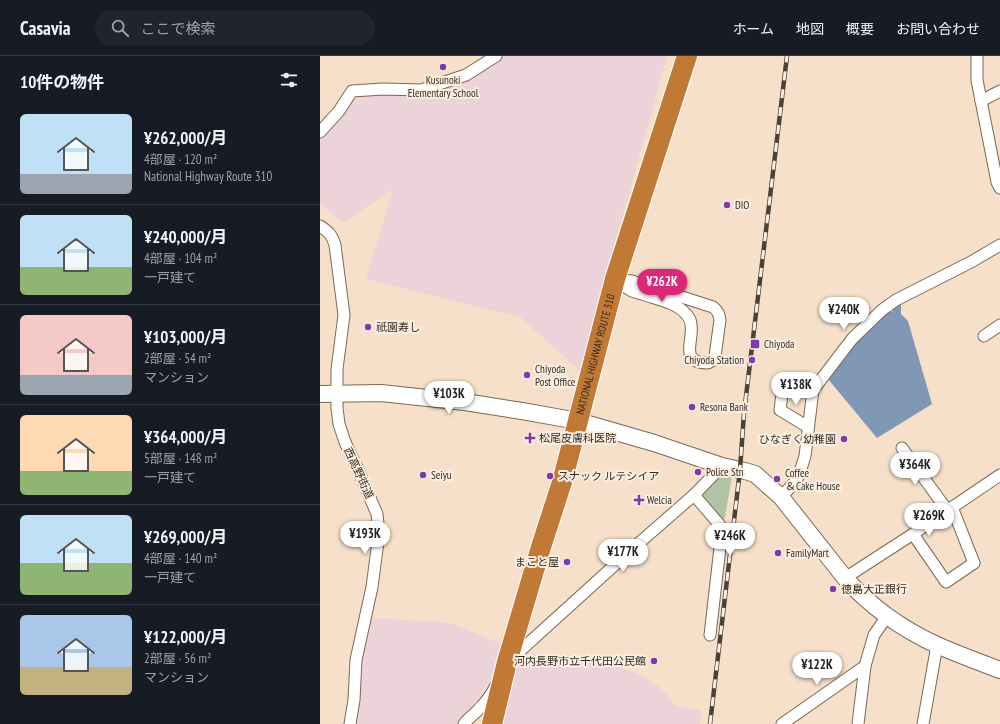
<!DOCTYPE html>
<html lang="ja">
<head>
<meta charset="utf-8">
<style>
  :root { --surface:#171b24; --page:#20242c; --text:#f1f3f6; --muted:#9ea1a6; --line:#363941; --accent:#db2777 }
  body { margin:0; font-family:"PT Sans Narrow","Noto Sans JP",sans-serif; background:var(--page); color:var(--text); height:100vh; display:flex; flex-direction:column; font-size:15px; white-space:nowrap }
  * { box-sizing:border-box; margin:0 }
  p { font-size:13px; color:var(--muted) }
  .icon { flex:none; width:22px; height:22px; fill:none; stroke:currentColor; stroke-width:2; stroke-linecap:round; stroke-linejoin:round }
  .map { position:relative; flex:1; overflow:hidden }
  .side { display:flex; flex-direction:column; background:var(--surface); width:320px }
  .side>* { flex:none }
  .price { position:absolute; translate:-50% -34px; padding:0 9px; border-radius:14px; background:#fff; color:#222; font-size:13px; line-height:26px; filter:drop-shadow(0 1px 2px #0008) }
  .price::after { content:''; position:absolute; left:50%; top:24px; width:12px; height:9px; margin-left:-6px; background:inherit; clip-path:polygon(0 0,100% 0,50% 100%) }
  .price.active { background:var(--accent); color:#fff }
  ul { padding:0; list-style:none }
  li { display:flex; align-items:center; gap:12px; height:100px; padding:0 20px }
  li+li { border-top:1px solid var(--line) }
  li span { display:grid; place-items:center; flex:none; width:112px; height:80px; border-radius:6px; color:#555 }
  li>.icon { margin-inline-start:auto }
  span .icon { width:48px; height:48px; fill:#fffc; stroke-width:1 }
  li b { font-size:17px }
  h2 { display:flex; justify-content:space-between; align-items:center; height:48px; padding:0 20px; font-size:17px }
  header { display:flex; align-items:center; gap:24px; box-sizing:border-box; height:56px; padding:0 20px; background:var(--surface); border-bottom:1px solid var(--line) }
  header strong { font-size:19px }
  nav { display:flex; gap:22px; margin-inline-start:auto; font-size:14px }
  .search { width:280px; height:36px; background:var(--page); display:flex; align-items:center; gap:10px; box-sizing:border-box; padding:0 14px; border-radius:22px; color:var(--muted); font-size:15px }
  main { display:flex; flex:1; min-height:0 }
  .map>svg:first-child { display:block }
  .industrial { fill:#ecd2d9 }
  .green { fill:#b2c4a6 }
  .water { fill:#8098b6 }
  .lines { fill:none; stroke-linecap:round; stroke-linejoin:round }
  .street-casing { stroke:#7b6854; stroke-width:13 }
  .secondary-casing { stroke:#7b6854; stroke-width:18 }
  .highway-casing { stroke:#fff; stroke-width:22 }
  .street { stroke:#fff; stroke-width:11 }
  .secondary { stroke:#fff; stroke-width:16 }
  .highway { stroke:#c17a35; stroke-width:20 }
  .rail-casing { stroke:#4b4137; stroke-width:4.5 }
  .rail { stroke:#fcefe1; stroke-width:3; stroke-dasharray:9; stroke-linecap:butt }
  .poi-dot { fill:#7f3aad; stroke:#fcefe1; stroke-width:1.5 }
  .labels { text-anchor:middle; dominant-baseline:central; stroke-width:4; stroke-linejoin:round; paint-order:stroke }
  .poi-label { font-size:11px; fill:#332a22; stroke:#fcefe1; text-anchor:start }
  .street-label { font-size:11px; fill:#332a22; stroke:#fcefe1 }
</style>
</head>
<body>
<header>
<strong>Casavia</strong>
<div class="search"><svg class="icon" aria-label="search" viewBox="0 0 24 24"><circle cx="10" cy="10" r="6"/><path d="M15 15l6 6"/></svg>ここで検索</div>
<nav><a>ホーム</a><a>地図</a><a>概要</a><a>お問い合わせ</a></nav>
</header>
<main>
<section class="side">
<h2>10件の物件<svg class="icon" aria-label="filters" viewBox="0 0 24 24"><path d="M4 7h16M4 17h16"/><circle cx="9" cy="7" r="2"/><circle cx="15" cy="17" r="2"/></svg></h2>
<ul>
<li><span style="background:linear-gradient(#bfe0f5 75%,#9aa5b1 0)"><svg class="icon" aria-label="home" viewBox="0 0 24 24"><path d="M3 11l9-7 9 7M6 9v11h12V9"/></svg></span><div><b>¥262,000/月</b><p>4部屋 · 120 m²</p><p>National Highway Route 310</p></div></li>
<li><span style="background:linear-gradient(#bfe0f5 65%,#8fb573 0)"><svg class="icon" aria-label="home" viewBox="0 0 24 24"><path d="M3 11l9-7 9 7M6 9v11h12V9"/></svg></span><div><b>¥240,000/月</b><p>4部屋 · 104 m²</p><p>一戸建て</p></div></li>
<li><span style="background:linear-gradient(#f6c9c9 75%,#9aa5b1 0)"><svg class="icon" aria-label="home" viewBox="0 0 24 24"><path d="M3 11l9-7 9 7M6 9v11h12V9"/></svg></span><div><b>¥103,000/月</b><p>2部屋 · 54 m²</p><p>マンション</p></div></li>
<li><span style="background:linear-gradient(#ffd9b3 70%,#8fb573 0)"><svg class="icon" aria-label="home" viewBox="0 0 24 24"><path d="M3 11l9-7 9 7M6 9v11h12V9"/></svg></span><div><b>¥364,000/月</b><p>5部屋 · 148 m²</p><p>一戸建て</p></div></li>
<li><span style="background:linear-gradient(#bfe0f5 60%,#8fb573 0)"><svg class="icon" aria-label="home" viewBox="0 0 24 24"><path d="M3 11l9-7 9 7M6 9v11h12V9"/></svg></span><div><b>¥269,000/月</b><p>4部屋 · 140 m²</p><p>一戸建て</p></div></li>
<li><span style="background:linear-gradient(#a9c7e8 65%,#c2b280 0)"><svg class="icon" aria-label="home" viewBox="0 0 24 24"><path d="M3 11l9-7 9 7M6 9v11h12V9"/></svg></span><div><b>¥122,000/月</b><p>2部屋 · 56 m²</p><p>マンション</p></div></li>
</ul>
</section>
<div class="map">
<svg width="680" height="668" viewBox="0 0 680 668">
  <rect width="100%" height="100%" fill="#f6e0c9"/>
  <!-- industrial -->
  <g class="industrial">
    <polygon points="179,0 347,0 260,315 200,261 46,223 73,133 23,167 0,147 0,76 35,38 102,37"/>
    <polygon points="51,562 131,567 183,589 172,621 140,668 33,668 41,602 48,568"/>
    <polygon points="205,596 242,602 256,601 280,603 324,621 340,632 356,650 382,655 380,668 181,668 196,609"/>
  </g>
  <!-- green -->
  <polygon class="green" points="399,419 412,421 404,466 393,456 379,439"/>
  <!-- water -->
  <polygon class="water" points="576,249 581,249 581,258 588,265 612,348 557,382 508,323 536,285 567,256 572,256"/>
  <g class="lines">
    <defs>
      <g id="street">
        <polyline points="657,0 657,24 677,126 680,132"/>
        <polyline points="661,45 680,35"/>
        <polyline points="0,76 19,55 32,35 63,33 101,34 146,19 176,0"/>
        <path d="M0,170C9,176 12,179 15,189L24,259L17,313V352L19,368L25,386L42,423L57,458L59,478L52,531L36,604L34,644L30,668"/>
        <path d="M295,223L312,225L393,251C398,255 399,258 400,264L395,300C393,304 391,307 386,307C359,306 374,284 371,269C371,265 369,261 366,258C356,246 336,243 322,238C318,237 314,236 310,234C305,231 300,227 295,223Z"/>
        <polyline points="664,280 680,269"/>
        <polyline points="488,371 460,354 463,330 493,334"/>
        <polyline points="582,392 627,454"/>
        <polyline points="374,439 399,468 402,474 390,579"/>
        <polyline points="461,441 476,425 480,416 485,400 493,334 532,283 562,254 576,244 651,206 680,189"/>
        <polyline points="593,478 626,526 654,507 632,451"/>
        <polyline points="525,522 593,478 680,419"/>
        <polyline points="190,604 319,487 374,439 402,410"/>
        <path d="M144,668C148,662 154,659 158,654C165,647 171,640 175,631"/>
        <polyline points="462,668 545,610"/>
        <polyline points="538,668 545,610 554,579 567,560"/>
        <polyline points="603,668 617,589"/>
      </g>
      <path id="secondary" d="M0,338L61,337L145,346L202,355L258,365L334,387L402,410L425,415L435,418L461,441L525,522C550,550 582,573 617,589C637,598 659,606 680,614"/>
      <g id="highway">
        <path id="s1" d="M172,668L187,606L221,491L242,426L295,223L367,0"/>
      </g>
    </defs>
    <!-- street casing -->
    <use href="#street" class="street-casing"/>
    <!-- secondary casing -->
    <use href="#secondary" class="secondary-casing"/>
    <!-- highway casing -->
    <use href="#highway" class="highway-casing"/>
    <!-- street -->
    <use href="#street" class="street"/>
    <!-- secondary -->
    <use href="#secondary" class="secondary"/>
    <!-- highway -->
    <use href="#highway" class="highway"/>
    <defs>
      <polyline id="rail" points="390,668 420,414 424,357 467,0"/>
    </defs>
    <!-- rail casing -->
    <use href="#rail" class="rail-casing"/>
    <!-- rail -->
    <use href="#rail" class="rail"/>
  </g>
  <!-- markers -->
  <g class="poi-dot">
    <circle cx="123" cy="11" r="4"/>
    <circle cx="407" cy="149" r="4"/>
    <circle cx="48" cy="271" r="4"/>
    <rect x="430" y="283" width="10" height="10" rx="2"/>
    <circle cx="432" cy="304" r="4"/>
    <circle cx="207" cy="319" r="4"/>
    <circle cx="372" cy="351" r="4"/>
    <path d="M208 376h4v4h4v4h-4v4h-4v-4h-4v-4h4z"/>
    <circle cx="524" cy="383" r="4"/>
    <circle cx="378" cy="416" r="4"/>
    <circle cx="103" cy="419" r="4"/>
    <circle cx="230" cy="420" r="4"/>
    <circle cx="457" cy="423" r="4"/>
    <path d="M317 438h4v4h4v4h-4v4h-4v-4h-4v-4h4z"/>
    <circle cx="458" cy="497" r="4"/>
    <circle cx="247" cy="506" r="4"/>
    <circle cx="513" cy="533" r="4"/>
    <circle cx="334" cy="605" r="4"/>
  </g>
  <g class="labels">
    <!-- poi labels -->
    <g class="poi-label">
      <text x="123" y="24" text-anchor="middle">Kusunoki<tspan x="123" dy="13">Elementary School</tspan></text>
      <text x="415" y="149">DIO</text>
      <text x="56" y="271">祇園寿し</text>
      <text x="444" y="288">Chiyoda</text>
      <text x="424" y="304" text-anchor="end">Chiyoda Station</text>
      <text x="215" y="313">Chiyoda<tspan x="215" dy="13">Post Office</tspan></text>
      <text x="380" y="351">Resona Bank</text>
      <text x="219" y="382">松尾皮膚科医院</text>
      <text x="516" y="383" text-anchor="end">ひなぎく幼稚園</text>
      <text x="386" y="416">Police Stn</text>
      <text x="465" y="417">Coffee<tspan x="465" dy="13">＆Cake House</tspan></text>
      <text x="111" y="419">Seiyu</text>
      <text x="238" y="420">スナック ルテシイア</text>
      <text x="327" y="444">Welcia</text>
      <text x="466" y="497">FamilyMart</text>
      <text x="239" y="506" text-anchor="end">まこと屋</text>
      <text x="521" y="533">徳島大正銀行</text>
      <text x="326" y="605" text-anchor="end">河内長野市立千代田公民館</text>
    </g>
    <!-- street labels -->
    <g class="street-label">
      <text stroke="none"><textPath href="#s1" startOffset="384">NATIONAL HIGHWAY ROUTE 310</textPath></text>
      <text transform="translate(39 417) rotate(65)">西高野街道</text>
    </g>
  </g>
</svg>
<b class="price active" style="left:342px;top:247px">¥262K</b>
<b class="price" style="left:524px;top:275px">¥240K</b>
<b class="price" style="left:476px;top:350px">¥138K</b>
<b class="price" style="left:129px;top:359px">¥103K</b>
<b class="price" style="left:595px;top:430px">¥364K</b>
<b class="price" style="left:609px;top:481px">¥269K</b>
<b class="price" style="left:45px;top:499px">¥193K</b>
<b class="price" style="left:410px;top:501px">¥246K</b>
<b class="price" style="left:303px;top:517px">¥177K</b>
<b class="price" style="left:497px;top:630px">¥122K</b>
</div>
</main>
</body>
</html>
